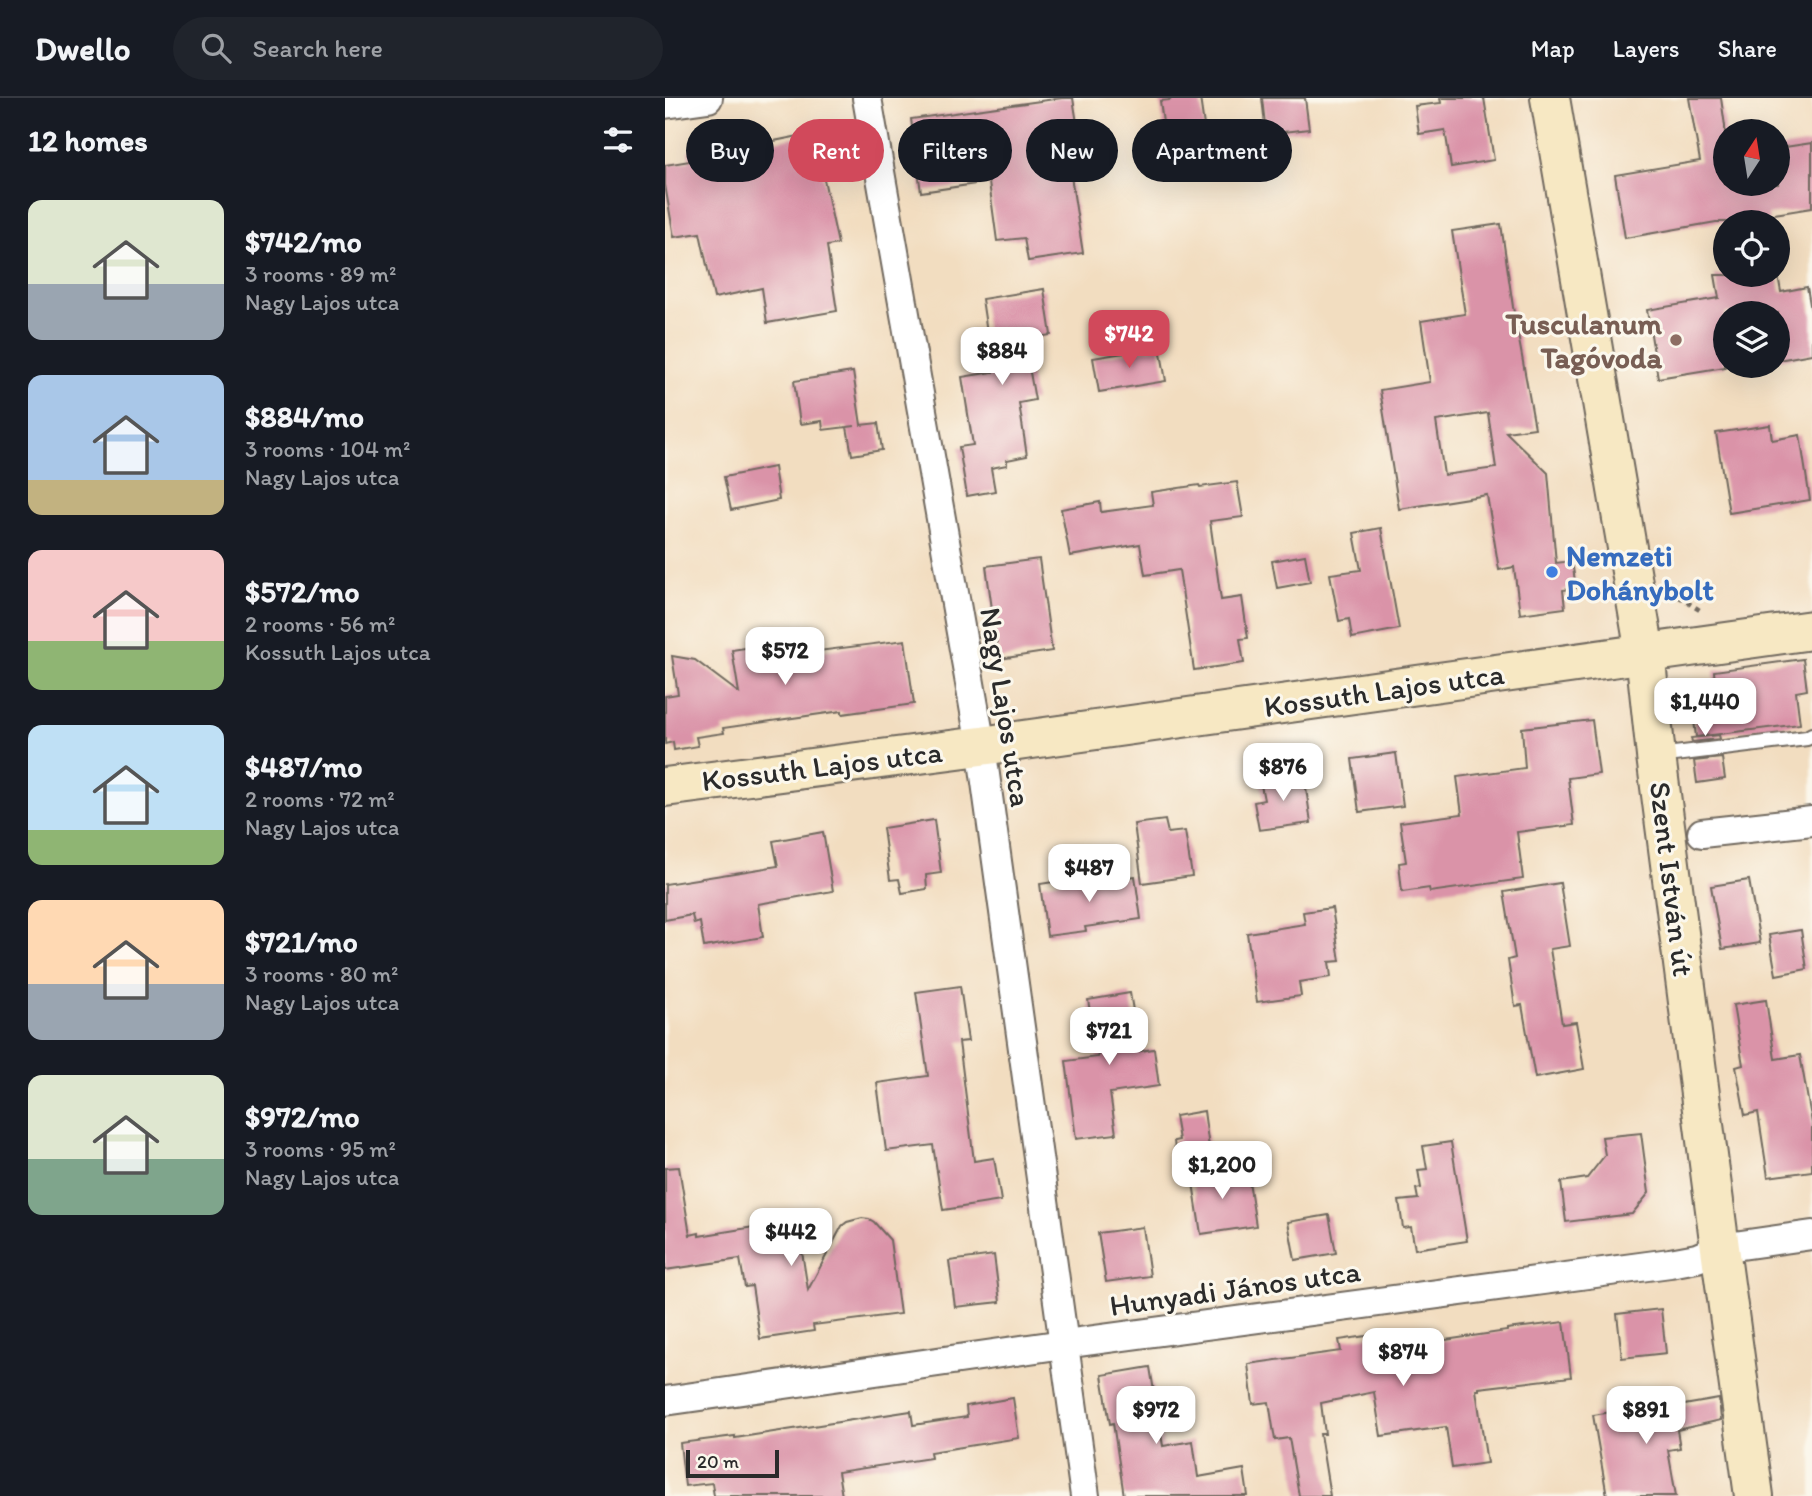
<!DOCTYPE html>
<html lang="en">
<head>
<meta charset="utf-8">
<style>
  :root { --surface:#171b24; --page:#20242c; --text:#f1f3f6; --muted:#9ea1a6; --line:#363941; --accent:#d1495b }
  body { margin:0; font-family:Itim,sans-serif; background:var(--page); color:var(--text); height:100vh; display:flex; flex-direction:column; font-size:26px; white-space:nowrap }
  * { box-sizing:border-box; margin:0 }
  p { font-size:23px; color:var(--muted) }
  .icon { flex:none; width:38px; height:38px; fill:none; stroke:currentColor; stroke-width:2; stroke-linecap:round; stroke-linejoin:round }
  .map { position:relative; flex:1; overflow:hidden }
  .details { display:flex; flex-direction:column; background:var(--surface); width:665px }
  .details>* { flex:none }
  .banner { position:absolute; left:21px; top:21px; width:665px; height:63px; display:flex; gap:14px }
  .needle { width:46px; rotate:12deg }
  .tools { position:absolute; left:1048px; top:21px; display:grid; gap:14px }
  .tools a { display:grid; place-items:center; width:77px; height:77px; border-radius:50%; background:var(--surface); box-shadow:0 7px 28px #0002; font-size:35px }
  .scale { position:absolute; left:21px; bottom:18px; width:93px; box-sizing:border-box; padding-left:7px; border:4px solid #2b2b2b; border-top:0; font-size:19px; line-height:24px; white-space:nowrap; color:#2b2b2b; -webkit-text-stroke:5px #fbf7ec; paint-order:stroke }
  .price { position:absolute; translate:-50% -60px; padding:0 16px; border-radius:14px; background:#fff; color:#222; font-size:23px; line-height:46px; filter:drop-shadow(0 2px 4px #0008) }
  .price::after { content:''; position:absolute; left:50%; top:42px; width:21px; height:16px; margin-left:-10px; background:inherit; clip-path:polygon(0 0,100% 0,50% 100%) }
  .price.on { background:var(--accent); color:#fff }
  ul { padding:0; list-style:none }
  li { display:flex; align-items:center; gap:21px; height:175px; padding:0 28px }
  li span { display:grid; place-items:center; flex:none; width:196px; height:140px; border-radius:14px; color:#555 }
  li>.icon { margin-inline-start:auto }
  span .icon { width:84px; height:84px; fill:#fffc; stroke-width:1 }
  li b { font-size:30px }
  h2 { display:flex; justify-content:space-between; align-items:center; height:84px; padding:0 28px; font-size:30px }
  .chip { padding:0 24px; border-radius:32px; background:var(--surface); box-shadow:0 7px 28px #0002; font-size:24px; line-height:63px }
  .chip.on { background:var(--accent); color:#fff }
  header { display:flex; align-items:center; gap:42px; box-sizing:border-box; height:98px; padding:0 35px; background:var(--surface); border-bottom:2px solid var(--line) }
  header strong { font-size:33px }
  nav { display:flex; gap:38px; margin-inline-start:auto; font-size:24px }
  .search { width:490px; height:63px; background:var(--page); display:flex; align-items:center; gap:18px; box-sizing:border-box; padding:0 24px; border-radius:38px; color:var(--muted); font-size:26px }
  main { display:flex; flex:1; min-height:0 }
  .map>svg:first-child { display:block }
  .building { fill:#da93a8; fill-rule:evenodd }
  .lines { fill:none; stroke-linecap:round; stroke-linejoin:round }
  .lane-casing { stroke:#71695f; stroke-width:18 }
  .street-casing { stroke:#71695f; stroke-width:32 }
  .secondary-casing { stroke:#71695f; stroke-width:42 }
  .path { stroke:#71695f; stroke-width:4.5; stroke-dasharray:5 5; stroke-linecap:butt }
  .lane { stroke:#fff; stroke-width:14 }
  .street { stroke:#fff; stroke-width:28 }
  .secondary { stroke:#f7e8c3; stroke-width:38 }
  .education-dot { fill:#8d6e63; stroke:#fbf7ec; stroke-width:2.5 }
  .shop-dot { fill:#3f7fe0; stroke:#fbf7ec; stroke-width:2.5 }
  .labels { text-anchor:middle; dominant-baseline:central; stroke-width:6; stroke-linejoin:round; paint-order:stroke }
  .education-label { font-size:30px; font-weight:bold; fill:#785e54; stroke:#fbf7ec; text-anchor:end }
  .shop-label { font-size:30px; font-weight:bold; fill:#366cbe; stroke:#fbf7ec; text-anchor:start }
  .street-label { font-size:30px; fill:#2b2b2b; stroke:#fbf7ec }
</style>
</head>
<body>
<header>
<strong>Dwello</strong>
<div class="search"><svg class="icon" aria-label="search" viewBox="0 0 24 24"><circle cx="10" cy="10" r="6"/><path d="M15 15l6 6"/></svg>Search here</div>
<nav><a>Map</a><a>Layers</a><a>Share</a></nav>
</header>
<main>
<section class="details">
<h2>12 homes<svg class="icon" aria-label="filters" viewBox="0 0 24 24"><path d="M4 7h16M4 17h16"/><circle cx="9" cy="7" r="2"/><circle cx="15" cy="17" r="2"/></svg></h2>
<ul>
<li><span style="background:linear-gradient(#dfe7d0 60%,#9aa5b1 0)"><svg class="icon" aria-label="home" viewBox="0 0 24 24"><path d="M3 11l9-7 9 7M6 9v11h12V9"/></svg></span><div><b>$742/mo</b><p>3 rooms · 89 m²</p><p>Nagy Lajos utca</p></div></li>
<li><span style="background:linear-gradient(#a9c7e8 75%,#c2b280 0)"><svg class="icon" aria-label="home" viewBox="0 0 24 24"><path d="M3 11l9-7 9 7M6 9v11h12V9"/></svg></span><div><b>$884/mo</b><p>3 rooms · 104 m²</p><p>Nagy Lajos utca</p></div></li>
<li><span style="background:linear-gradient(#f6c9c9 65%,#8fb573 0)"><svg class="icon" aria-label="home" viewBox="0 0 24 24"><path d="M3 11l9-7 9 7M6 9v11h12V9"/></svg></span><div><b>$572/mo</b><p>2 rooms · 56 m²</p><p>Kossuth Lajos utca</p></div></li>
<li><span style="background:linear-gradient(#bfe0f5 75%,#8fb573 0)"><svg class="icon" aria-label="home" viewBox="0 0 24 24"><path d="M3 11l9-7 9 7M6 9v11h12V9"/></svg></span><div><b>$487/mo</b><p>2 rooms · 72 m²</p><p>Nagy Lajos utca</p></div></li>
<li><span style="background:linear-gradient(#ffd9b3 60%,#9aa5b1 0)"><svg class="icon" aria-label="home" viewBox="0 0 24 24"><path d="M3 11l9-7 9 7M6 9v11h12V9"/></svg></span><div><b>$721/mo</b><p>3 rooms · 80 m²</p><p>Nagy Lajos utca</p></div></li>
<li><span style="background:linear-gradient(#dfe7d0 60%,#7fa58c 0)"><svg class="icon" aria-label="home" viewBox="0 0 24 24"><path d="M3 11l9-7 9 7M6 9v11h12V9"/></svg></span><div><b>$972/mo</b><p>3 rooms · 95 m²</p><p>Nagy Lajos utca</p></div></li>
</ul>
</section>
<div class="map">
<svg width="1147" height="1398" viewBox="0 0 1147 1398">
  <rect width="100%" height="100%" fill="#fbf7ec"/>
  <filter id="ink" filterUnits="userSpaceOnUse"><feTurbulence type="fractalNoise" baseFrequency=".0143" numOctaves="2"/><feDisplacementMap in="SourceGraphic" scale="14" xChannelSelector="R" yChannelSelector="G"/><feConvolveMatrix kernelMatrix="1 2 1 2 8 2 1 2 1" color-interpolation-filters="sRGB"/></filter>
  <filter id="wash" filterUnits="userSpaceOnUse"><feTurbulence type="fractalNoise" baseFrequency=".00686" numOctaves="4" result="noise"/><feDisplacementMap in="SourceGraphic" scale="28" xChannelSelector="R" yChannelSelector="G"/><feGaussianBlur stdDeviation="1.57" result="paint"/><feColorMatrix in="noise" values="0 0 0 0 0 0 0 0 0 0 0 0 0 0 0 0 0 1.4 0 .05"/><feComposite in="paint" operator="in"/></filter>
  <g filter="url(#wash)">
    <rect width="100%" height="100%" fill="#f2ddc0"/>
    <g id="blocks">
      <!-- building -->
      <g class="building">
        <polygon points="397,0 408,0 412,25 400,26 405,59 403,59 418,155 363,163 359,140 332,143 324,84 256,94 246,21"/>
        <polygon points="504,0 535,0 543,55 503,60 495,3 505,2"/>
        <polygon points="597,0 640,0 644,31 601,36"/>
        <polygon points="775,0 819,0 829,62 786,69 780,32 754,36 750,8 776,5"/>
        <polygon points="1024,0 1056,0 1060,28 1060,86 1113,86 1113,50 1147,45 1147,110 1103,117 1104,124 1051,124 960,140 950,77 1035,63"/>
        <polygon points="92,32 94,46 149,35 173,146 162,148 172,213 102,225 97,190 49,200 35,135 9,139 0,87 0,67 25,63 23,53 70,45 68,36"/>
        <path d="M836,126L848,209L870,330L841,334L883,375L891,465L907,463L911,490L898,492L900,510L855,516L849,469L834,472L822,397L734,411L715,292L765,284L756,223L800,216L787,133ZM823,315L831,370L779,377L771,323Z"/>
        <polygon points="1050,177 1113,177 1116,194 1142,189 1147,218 1147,256 1113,262 1113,215 1060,215 1060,269 993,280 982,212 1054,200"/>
        <polygon points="379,191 386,237 359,241 370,302 354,305 362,358 342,362 342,367 326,370 330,393 302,398 294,349 308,347 297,279 328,274 317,201"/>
        <polygon points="495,249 501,283 434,294 428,260"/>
        <polygon points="188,274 196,327 213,325 217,352 187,357 182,329 190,328 158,332 157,323 135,326 129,283"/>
        <polygon points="1105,327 1107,342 1135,337 1145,402 1064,415 1051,335"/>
        <polygon points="109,369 114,402 66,412 59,379"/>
        <polygon points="572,384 578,419 545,423 556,502 577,499 583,540 575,541 579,565 529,572 514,472 480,477 475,446 405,458 396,411 435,404 436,414 488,407 486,394 534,387 535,389"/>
        <polygon points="716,430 734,531 687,540 684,521 674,523 665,476 696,472 689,435"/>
        <polygon points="640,457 645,484 612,490 607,463"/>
        <polygon points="374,461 387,553 334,561 321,468"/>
        <polygon points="136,541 138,555 240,542 249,606 177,616 177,613 58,630 59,635 31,639 33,648 9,652 8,644 0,646 0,598 13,596 7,558 30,562 74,595 67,552"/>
        <polygon points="1138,561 1142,592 1131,594 1135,626 1031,639 1025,588 1050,585 1049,573"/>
        <polygon points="927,622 934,676 903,680 909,727 852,734 858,781 765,794 764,790 737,794 734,765 741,764 735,724 797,716 792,679 860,670 857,630"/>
        <polygon points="1054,637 1055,641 1027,644 1026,640"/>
        <polygon points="731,655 738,708 694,714 687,661"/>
        <polygon points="1057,660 1060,681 1032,685 1029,663"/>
        <polygon points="639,676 646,725 594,732 589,704 599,702 595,682"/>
        <polygon points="269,722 276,775 261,777 262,791 237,795 234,781 225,782 218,730"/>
        <polygon points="500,722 503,735 520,733 527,778 477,785 469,726"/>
        <polygon points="158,734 168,793 93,806 98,839 39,849 35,824 29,826 27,817 0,822 0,786 113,768 108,743"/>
        <polygon points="470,778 476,821 420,829 421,833 382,838 375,786 414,780 414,785"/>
        <polygon points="1084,782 1095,845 1057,851 1046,788"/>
        <polygon points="895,785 905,848 885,851 897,926 911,924 919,971 870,980 857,907 850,908 843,862 850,860 839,794"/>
        <polygon points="667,810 675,863 664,864 666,879 634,884 636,898 592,904 582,835 640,826 638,814"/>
        <polygon points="1136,832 1142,871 1111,877 1104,837"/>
        <polygon points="295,888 303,943 294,944 309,1063 329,1060 336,1103 278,1112 268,1047 221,1053 212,985 263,978 251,894"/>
        <polygon points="465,895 475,953 489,951 494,988 445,995 451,1036 411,1041 401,963 433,959 423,902"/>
        <polygon points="1101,902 1110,961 1135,957 1147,1025 1147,1073 1103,1079 1093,1014 1080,1017 1071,969 1078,967 1068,907"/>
        <polygon points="539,1013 546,1064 512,1069 509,1043 514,1042 510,1018"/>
        <polygon points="976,1035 984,1095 967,1116 901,1124 896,1084 922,1080 940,1057 937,1039"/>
        <polygon points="786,1044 802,1143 750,1151 746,1129 738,1130 734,1103 753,1101 751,1091 756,1090 753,1072 762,1071 758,1048"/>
        <polygon points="562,1067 565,1086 584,1083 591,1128 536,1136 526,1072"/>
        <polygon points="14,1069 25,1137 34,1135 34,1138 132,1122 143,1192 177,1128 182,1124 197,1120 204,1121 209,1124 225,1142 235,1216 148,1227 149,1233 95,1241 87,1188 80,1189 75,1161 0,1172 0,1070"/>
        <polygon points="664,1117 671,1155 630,1162 623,1124"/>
        <polygon points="478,1129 485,1178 441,1184 433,1135"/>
        <polygon points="329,1157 335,1204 290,1209 284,1163"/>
        <polygon points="996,1211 1001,1255 957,1260 952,1216"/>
        <polygon points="899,1224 906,1279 814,1290 814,1292 811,1292 822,1365 787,1370 781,1329 716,1338 709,1294 656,1305 660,1336 655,1336 665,1398 634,1398 624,1340 610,1342 604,1304 588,1306 583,1266 676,1253 674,1242 722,1235 723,1240 737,1238 739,1248 842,1233 842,1231"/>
        <polygon points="485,1269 498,1348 528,1343 533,1379 579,1371 583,1398 459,1398 448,1325 445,1326 437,1277"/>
        <polygon points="348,1300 354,1340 265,1354 266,1360 173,1374 177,1398 49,1398 47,1385 20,1388 15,1345 70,1338 70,1340 246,1313 248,1327 302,1319 301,1308"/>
        <polygon points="1054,1301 1056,1322 1012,1332 1015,1350 1003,1352 1011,1398 942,1398 928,1317 989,1307 990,1312"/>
      </g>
    </g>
  </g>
  <g filter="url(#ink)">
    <use href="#blocks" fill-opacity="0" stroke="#71695f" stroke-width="2"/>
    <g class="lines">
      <defs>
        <polyline id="lane" points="993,658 1142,640 1147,637"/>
        <g id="street">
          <polyline points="202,0 316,648 420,1398"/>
          <polyline points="0,6 43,0"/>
          <polyline points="1037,735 1147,723"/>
          <polyline points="0,1303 399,1246 1005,1165 1032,1160 1055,1150 1147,1137"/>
        </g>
        <g id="secondary">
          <polyline points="885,0 980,555 991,658 1055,1150 1089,1398"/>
          <polyline points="0,689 316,648 1147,532"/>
        </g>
      </defs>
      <!-- lane casing -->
      <use href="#lane" class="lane-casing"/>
      <!-- street casing -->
      <use href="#street" class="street-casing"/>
      <!-- secondary casing -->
      <use href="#secondary" class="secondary-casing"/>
      <!-- path -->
      <polyline class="path" points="1005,493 1036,513"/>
      <!-- lane -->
      <use href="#lane" class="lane"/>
      <!-- street -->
      <use href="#street" class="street"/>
      <!-- secondary -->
      <use href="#secondary" class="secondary"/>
    </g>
  </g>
  <!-- markers -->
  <circle class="education-dot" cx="1011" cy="242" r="7"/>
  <circle class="shop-dot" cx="887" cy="474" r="7"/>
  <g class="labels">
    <!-- education labels -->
    <g class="education-label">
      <text x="997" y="225">Tusculanum<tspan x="997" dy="34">Tagóvoda</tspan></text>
    </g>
    <!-- shop labels -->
    <g class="shop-label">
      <text x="901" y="457">Nemzeti<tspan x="901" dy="34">Dohánybolt</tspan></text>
    </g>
    <!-- street labels -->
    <g class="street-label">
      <text transform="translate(719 592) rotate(-8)">Kossuth Lajos utca</text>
      <text transform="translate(341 609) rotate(81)">Nagy Lajos utca</text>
      <text transform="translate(157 668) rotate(-7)">Kossuth Lajos utca</text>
      <text transform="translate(1007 781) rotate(83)">Szent István út</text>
      <text transform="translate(570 1190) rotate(-8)">Hunyadi János utca</text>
    </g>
  </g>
</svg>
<div class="tools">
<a><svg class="needle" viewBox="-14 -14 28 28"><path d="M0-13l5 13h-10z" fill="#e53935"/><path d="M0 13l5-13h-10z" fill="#9ea1a6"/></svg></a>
<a><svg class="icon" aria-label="locate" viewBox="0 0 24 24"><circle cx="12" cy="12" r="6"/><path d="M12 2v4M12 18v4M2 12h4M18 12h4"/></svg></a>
<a><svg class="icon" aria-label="layers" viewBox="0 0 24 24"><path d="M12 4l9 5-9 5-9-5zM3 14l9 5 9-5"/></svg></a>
</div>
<div class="scale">20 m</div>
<b class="price on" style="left:464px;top:272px">$742</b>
<b class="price" style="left:337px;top:289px">$884</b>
<b class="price" style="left:120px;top:589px">$572</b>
<b class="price" style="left:1040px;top:640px">$1,440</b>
<b class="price" style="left:618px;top:705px">$876</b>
<b class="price" style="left:424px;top:806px">$487</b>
<b class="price" style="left:444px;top:969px">$721</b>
<b class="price" style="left:557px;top:1103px">$1,200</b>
<b class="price" style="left:126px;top:1170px">$442</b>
<b class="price" style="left:738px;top:1290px">$874</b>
<b class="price" style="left:491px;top:1348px">$972</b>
<b class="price" style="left:981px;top:1348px">$891</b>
<div class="banner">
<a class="chip">Buy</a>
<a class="chip on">Rent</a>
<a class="chip">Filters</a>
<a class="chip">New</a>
<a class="chip">Apartment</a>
</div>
</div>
</main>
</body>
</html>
